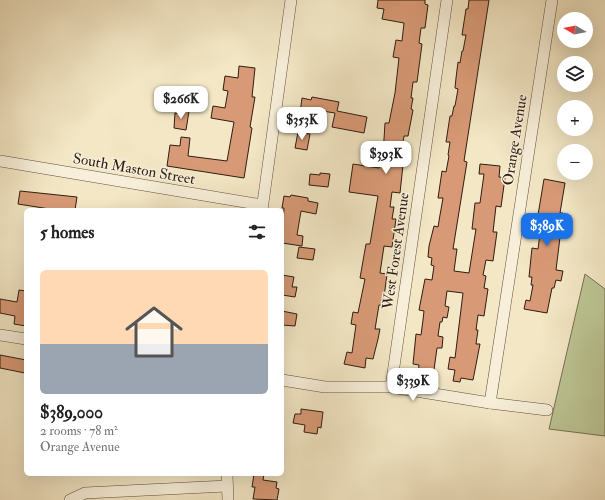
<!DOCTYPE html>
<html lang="en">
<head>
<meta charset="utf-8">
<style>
  :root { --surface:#fff; --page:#f6f6f6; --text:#202124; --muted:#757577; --accent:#1a73e8 }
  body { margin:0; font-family:"IM FELL Double Pica",serif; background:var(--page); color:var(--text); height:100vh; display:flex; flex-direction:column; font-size:15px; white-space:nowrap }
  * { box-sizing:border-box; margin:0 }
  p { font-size:13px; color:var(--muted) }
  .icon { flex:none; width:22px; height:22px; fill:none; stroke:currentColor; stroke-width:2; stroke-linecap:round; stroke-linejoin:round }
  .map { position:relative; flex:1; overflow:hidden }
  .sheet { position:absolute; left:24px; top:208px; width:260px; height:268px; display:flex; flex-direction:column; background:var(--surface); border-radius:6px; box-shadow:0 4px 16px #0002 }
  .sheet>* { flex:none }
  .needle { width:26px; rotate:279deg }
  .controls { position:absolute; left:557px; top:12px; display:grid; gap:8px }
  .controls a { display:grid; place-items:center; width:36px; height:36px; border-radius:50%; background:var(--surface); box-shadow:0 4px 16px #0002; font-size:20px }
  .price { position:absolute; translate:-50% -34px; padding:0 9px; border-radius:8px; background:#fff; color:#222; font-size:13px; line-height:26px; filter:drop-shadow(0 1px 2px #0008) }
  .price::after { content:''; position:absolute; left:50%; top:24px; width:12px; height:9px; margin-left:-6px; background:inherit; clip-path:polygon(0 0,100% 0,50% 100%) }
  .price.on { background:var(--accent); color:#fff }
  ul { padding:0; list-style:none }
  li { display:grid; align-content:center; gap:8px; height:212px; padding:0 16px }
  li span { display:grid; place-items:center; height:124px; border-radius:6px; color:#555 }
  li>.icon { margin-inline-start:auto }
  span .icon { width:72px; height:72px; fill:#fffc; stroke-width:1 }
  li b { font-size:17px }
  h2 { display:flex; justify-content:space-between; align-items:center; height:48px; padding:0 16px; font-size:17px }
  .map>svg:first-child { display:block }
  .green { fill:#bcc594; stroke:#767053 }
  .building { fill:#d89a76; stroke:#2f1c12 }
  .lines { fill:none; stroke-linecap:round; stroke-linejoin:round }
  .minor-casing { stroke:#604f3f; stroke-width:12 }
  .minor { stroke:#f7efd9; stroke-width:11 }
  .labels { text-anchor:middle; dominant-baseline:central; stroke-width:3; stroke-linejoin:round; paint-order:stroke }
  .street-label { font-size:15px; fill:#2f1c12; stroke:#f7efd9 }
</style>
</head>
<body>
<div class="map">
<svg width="605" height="500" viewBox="0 0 605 500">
  <rect width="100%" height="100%" fill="#f3e7c5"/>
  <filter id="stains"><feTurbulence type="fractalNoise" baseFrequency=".005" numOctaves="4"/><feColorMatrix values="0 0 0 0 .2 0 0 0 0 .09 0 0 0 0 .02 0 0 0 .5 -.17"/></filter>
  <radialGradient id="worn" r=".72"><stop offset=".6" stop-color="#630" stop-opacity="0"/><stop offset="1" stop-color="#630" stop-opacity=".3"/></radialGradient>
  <!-- green -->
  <polygon class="green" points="585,274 605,289 605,436 549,429"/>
  <!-- building -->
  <g class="building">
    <polygon points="378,0 425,0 425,4 428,5 425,28 421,28 419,43 422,44 417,82 413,82 411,98 413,98 411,109 413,110 408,136 404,136 402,149 401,149 398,164 403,165 400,193 392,192 390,207 394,207 392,219 396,219 392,247 384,246 380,273 387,274 383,305 379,305 375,329 380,329 378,339 373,359 366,358 365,368 344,364 347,352 352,353 356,325 351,324 353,312 358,313 365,279 360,278 366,244 370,244 378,196 349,192 353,164 379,168 381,155 383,155 385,123 389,123 395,93 399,58 393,57 396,40 402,41 404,23 382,19 384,9 377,8"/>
    <polygon points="469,0 489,0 464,161 467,162 453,249 457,249 454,271 469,273 476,229 472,229 475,203 480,203 484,174 479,174 480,164 500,166 499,177 505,178 501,207 496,206 493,232 497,232 493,261 486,260 483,275 486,276 484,288 488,289 484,316 478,315 476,330 478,330 476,344 480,344 473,380 461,378 460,382 453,381 455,370 448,369 450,357 455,358 463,293 447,291 445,306 449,307 447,318 443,317 442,322 440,322 438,336 443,337 442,348 437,348 433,377 418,375 419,365 413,364 416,334 421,335 423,320 424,311 419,310 425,279 432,280 434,266 431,265 432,258 428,257 429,246 434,226 438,227 440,215 443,198 438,198 442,171 446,172 449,156 448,155 450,142 446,142 450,116 452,116 454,106 455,106 458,89 455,88 456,78 458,62 460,63 462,51 463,51 466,35 462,35 466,9 468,9"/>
    <polygon points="239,66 255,68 252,97 255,97 250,127 252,128 244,178 167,166 170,145 180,146 181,137 190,138 188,156 227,161 234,122 211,118 213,106 225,108 228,91 223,90 225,76 238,78"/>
    <polygon points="312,97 339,102 337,111 367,117 364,133 332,127 335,113 309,109 308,115 300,113 302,98 311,100"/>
    <polygon points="180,110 189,111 186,130 174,128 175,113 180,114"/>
    <polygon points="298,132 310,134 307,150 295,148"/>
    <polygon points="320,173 330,174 328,187 309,185 310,174 320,175"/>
    <polygon points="544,179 565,183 560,213 563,213 556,270 563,271 561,281 556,280 554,288 552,288 547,313 524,309 526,300 530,301 533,285 531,285 532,277 529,277 532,248 538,249 540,234 535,233"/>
    <polygon points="20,191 77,197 75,210 56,210 18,204"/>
    <polygon points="291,195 308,198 308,201 318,203 316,214 301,211 297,235 303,236 302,246 282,243 284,208 282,208 284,196 290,197"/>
    <polygon points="299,247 315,249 313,260 297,258"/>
    <polygon points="282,275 294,277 292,287 297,287 295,297 282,295"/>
    <polygon points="19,290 26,291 26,326 14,324 15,316 0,313 0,299 17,302"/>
    <polygon points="282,311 297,314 295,326 282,325"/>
    <polygon points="0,355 26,360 25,373 0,368"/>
    <polygon points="301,409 323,412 321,428 318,427 317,434 304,432 305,425 293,423 295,414 301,414"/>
    <polygon points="254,474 264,474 263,480 277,482 276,488 279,489 277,500 253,499 255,487 252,487"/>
  </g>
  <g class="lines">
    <defs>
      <g id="minor">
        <polyline points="0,161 262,205"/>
        <polyline points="262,210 291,0"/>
        <polyline points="0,335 26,339"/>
        <polyline points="282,380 325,387 391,387 490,403 547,410"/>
        <polyline points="391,387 447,0"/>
        <polyline points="490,403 552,0"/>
        <polyline points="227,474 228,500"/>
        <polyline points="70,500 85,493 227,486"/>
      </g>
    </defs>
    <!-- minor casing -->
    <use href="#minor" class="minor-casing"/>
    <!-- minor -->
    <use href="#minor" class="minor"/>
  </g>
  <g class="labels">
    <!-- street labels -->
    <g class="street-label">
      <text transform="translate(515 140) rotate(-81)">Orange Avenue</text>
      <text transform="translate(134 169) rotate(10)">South Maston Street</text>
      <text transform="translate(396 251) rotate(-82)">West Forest Avenue</text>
    </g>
  </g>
  <rect width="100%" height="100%" filter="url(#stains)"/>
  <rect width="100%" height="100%" fill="url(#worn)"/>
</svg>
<div class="controls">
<a><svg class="needle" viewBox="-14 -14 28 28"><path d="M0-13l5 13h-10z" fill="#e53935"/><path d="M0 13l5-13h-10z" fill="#757577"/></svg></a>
<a><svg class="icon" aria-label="layers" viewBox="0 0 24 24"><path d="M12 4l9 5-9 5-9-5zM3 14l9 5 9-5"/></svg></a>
<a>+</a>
<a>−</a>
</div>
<b class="price" style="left:181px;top:120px">$266K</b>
<b class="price" style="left:302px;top:141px">$353K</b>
<b class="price" style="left:386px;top:175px">$393K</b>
<b class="price on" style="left:547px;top:247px">$389K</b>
<b class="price" style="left:413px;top:402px">$339K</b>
<section class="sheet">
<h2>5 homes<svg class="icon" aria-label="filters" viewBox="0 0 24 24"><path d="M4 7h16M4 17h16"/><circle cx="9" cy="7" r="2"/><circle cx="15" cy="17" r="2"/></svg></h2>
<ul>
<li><span style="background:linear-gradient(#ffd9b3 60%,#9aa5b1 0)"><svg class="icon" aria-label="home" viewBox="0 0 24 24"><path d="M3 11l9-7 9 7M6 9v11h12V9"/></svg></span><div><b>$389,000</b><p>2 rooms · 78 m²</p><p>Orange Avenue</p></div></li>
</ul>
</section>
</div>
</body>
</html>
